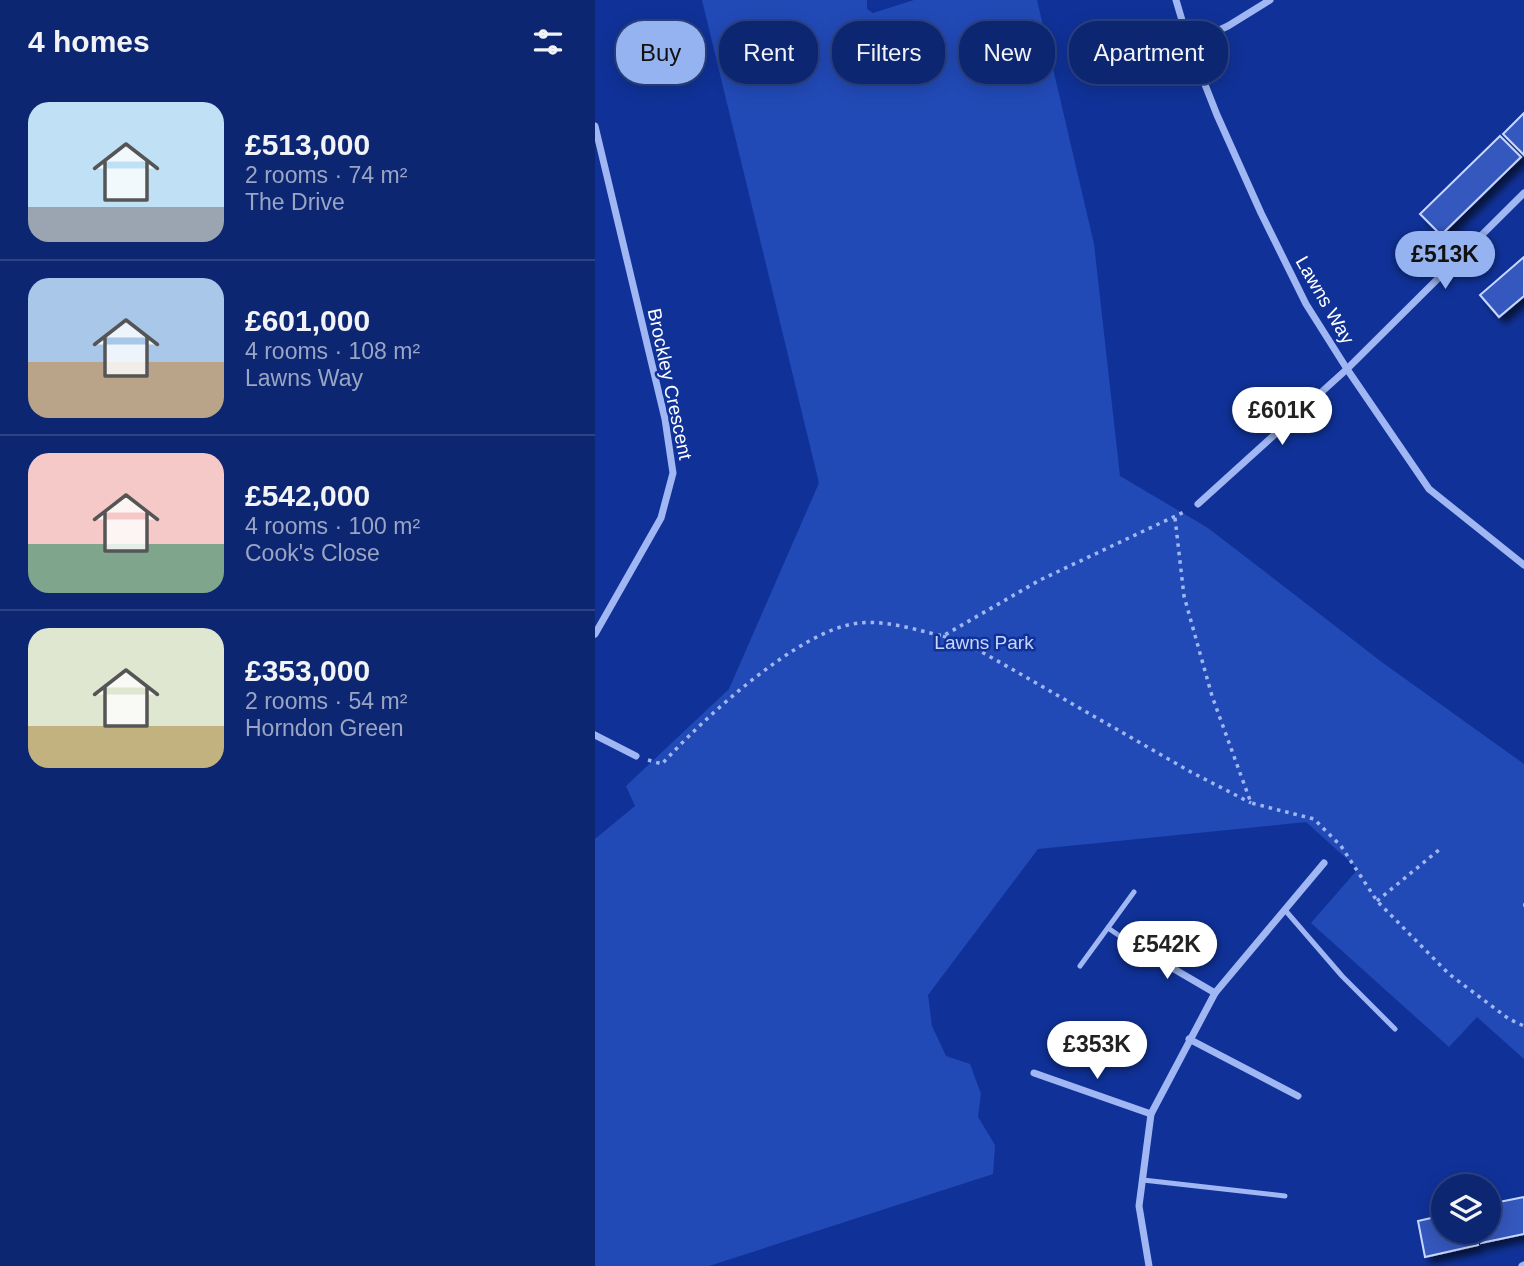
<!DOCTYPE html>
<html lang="en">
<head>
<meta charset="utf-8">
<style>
  :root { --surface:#0c2672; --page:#1a327a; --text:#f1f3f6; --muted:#9aa5c4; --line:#2c4384; --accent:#95b2f1 }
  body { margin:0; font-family:Helvetica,sans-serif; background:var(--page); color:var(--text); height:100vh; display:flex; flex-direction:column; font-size:26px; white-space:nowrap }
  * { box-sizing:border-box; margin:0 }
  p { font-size:23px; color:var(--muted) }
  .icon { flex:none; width:38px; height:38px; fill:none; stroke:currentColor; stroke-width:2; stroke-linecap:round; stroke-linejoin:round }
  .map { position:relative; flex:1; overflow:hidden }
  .details { display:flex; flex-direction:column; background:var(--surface); width:595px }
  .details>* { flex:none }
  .guide { position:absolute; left:21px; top:21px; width:665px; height:63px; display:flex; gap:14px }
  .buttons { position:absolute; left:836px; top:1174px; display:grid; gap:14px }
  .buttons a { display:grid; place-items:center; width:70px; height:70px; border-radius:50%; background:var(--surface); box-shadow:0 4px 18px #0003,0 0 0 2px var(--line); font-size:35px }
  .price { position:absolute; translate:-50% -60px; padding:0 16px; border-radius:24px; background:#fff; color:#222; font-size:23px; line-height:46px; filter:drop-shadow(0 2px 4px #0008) }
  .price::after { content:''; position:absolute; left:50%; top:42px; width:21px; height:16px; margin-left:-10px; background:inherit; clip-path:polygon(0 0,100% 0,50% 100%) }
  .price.active { background:var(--accent); color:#111 }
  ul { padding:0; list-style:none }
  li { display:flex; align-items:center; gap:21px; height:175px; padding:0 28px }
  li+li { border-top:2px solid var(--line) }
  li span { display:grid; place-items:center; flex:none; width:196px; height:140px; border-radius:21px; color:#555 }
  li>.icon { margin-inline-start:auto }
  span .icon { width:84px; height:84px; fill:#fffc; stroke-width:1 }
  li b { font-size:30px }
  h2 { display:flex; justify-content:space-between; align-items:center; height:84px; padding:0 28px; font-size:30px }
  .pill { padding:0 24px; border-radius:28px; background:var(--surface); box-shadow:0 4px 18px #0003,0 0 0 2px var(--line); font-size:24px; line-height:63px }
  .pill.active { background:var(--accent); color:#111 }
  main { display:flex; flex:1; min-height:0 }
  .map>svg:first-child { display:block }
  .green { fill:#224ab7 }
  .building { fill:#3458be; stroke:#c8d7fe; stroke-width:2; filter:url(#shadow) }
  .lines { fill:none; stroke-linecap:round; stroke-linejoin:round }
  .path { stroke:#a0b7f4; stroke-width:3.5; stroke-dasharray:3.5 5; stroke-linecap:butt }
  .service { stroke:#a0b7f4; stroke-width:5 }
  .minor { stroke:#a0b7f4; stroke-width:7 }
  .labels { text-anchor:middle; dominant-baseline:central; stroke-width:5; stroke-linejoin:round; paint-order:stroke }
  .street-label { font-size:19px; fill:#fff; stroke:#103298 }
  .park-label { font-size:19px; fill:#c8d7fe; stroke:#103298 }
</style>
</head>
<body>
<main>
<section class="details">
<h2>4 homes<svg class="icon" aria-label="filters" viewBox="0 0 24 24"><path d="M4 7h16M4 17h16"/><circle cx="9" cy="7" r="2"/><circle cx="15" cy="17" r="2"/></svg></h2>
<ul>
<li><span style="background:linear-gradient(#bfe0f5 75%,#9aa5b1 0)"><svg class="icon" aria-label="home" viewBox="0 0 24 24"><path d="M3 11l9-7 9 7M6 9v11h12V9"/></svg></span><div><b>£513,000</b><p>2 rooms · 74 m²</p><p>The Drive</p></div></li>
<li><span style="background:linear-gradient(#a9c7e8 60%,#b9a48a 0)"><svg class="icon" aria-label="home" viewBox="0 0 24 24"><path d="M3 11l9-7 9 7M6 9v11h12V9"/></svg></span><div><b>£601,000</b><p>4 rooms · 108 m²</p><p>Lawns Way</p></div></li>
<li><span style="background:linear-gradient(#f6c9c9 65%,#7fa58c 0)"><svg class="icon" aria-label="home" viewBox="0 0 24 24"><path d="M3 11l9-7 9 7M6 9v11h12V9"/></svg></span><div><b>£542,000</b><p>4 rooms · 100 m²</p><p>Cook's Close</p></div></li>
<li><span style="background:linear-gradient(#dfe7d0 70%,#c2b280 0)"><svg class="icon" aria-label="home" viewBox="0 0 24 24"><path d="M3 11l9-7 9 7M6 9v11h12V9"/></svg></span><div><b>£353,000</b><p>2 rooms · 54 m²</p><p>Horndon Green</p></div></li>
</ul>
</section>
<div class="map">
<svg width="929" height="1266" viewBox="0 0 929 1266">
  <defs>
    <filter id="shadow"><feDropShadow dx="6" dy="6" stdDeviation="3.5" flood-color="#0009"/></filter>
  </defs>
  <rect width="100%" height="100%" fill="#103298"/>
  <!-- green -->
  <polygon class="green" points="107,0 272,0 272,9 278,13 319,0 442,0 499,244 525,476 613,528 788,663 929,764 929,1059 882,1017 854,1047 716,923 763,869 711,822 443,849 333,995 337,1026 351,1056 375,1064 386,1094 383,1117 400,1145 398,1174 114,1266 0,1266 0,839 40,806 31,786 134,689 224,483"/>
  <!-- building -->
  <g class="building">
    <polygon points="929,113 929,155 908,134"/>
    <polygon points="905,136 926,157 846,235 825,214"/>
    <polygon points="929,257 929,296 904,317 885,295"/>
    <polygon points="929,1197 929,1234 886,1243 884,1232 894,1232 894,1204"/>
    <polygon points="849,1215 849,1232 880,1232 883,1245 830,1257 823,1221"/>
  </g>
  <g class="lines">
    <!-- path -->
    <g class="path">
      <polyline points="580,518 589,596 617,696 656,803 719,819 746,846 782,901 854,974 914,1019 929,1026"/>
      <polyline points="348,636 387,652 596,772 656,803"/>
      <path d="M53,760L67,764C107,720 204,629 264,623C292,620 321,630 348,636L445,580L591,511"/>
      <polyline points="782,901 845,849"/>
      <polyline points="928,905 929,905"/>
    </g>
    <!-- service -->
    <g class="service">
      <polyline points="690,910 747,976 800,1029"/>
      <polyline points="513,928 538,945"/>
      <polyline points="485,966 539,892"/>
      <polyline points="548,1180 690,1196"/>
    </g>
    <!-- minor -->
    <g class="minor">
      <polyline points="581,0 594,44 622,115 666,213 711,304 752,369 834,489 929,565"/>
      <polyline points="594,44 633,26 675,0"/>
      <polyline points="0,126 70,419 78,473 66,518 0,634"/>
      <polyline points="603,504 752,369 929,193"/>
      <polyline points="0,735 41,756"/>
      <polyline points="538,945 620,993"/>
      <polyline points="594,1039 703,1096"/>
      <polyline points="439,1073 556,1114"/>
      <polyline points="554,1266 544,1206 556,1114 620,993 729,863"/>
      <polyline points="927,1266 929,1265"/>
    </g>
  </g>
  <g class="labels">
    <!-- street labels -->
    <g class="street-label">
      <text transform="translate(730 300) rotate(60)">Lawns Way</text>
      <text transform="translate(75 384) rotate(78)">Brockley Crescent</text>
    </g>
    <!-- park labels -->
    <g class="park-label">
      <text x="389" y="642">Lawns Park</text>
    </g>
  </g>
</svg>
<div class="buttons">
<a><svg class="icon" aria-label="layers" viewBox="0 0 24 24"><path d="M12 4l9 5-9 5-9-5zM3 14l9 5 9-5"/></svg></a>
</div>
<b class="price active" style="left:850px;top:291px">£513K</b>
<b class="price" style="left:687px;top:447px">£601K</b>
<b class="price" style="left:572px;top:981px">£542K</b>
<b class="price" style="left:502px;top:1081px">£353K</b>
<div class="guide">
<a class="pill active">Buy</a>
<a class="pill">Rent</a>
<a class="pill">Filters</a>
<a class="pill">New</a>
<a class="pill">Apartment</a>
</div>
</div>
</main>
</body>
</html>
